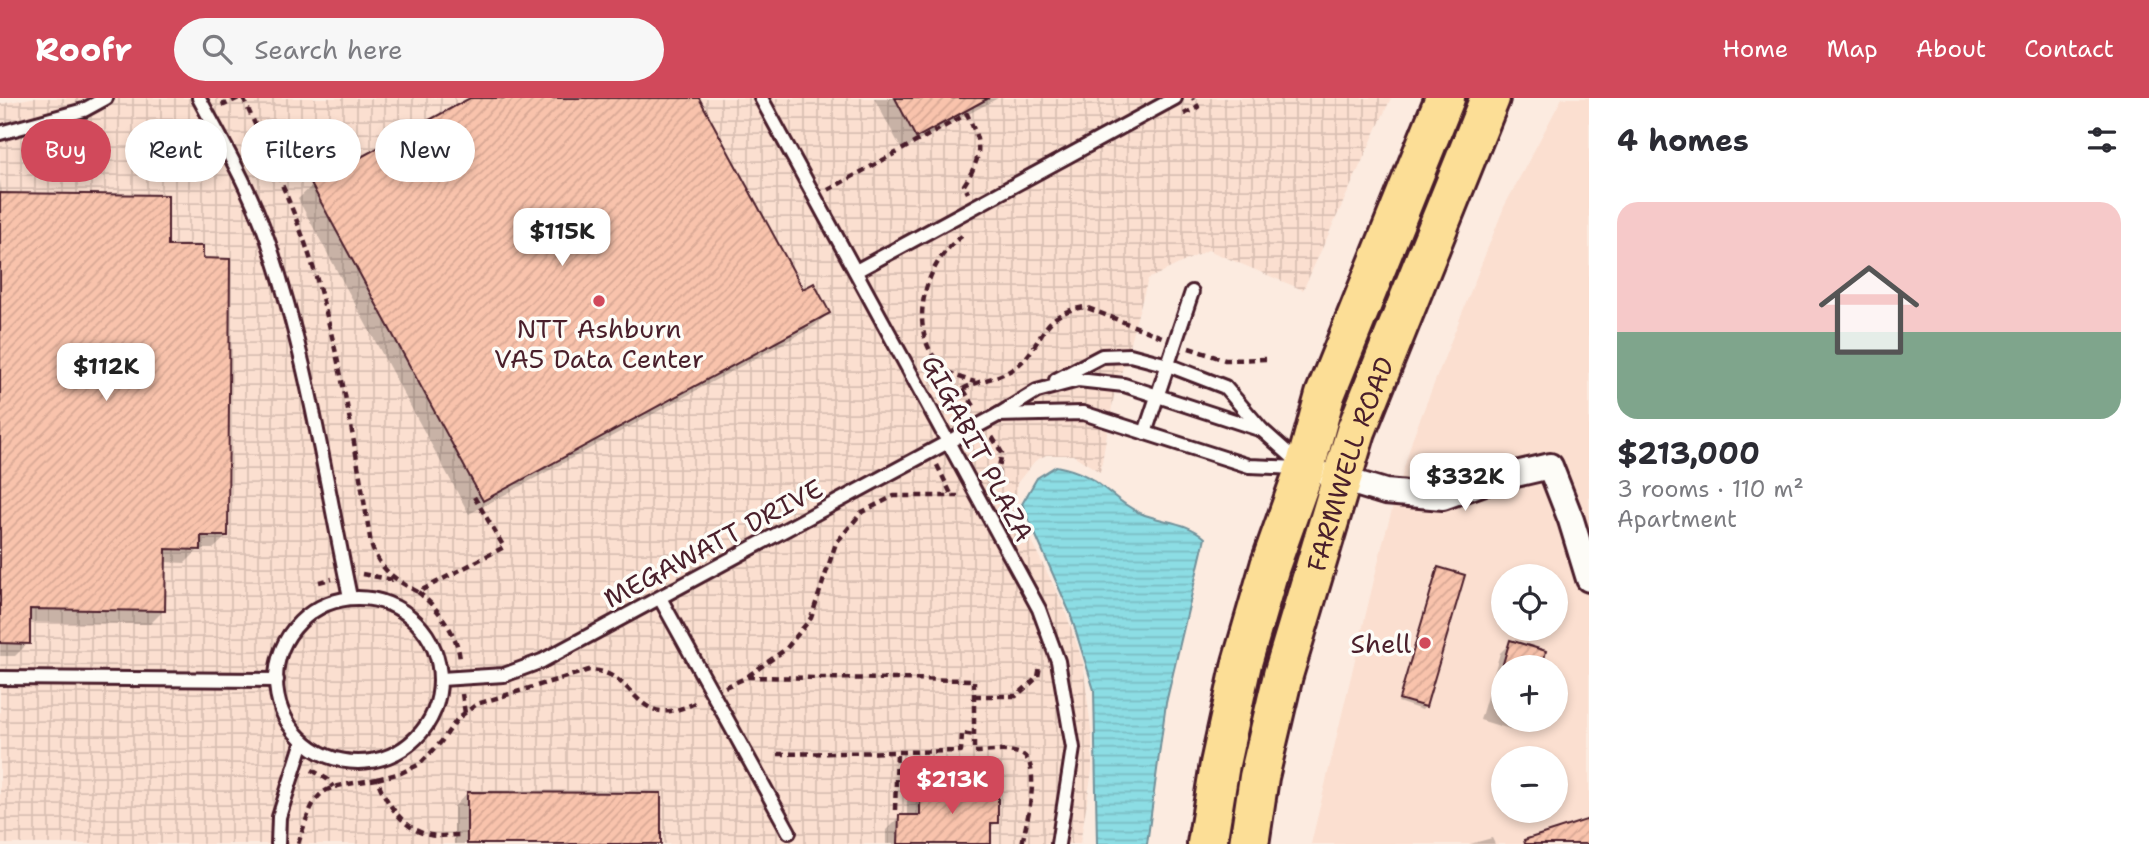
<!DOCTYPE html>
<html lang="en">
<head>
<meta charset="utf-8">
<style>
  :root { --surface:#fff; --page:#f7f7f7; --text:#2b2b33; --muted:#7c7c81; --accent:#d1495b }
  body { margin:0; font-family:"Shantell Sans",sans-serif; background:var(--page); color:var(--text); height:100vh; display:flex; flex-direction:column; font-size:26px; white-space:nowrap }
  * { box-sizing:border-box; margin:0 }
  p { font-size:23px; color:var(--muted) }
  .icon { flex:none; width:38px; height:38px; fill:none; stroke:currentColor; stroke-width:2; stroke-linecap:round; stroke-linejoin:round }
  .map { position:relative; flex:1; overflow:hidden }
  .details { display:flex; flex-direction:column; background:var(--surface); width:560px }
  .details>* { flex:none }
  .guide { position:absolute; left:21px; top:21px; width:665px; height:63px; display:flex; gap:14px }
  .controls { position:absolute; left:1491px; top:466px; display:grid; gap:14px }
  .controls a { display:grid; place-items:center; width:77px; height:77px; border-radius:50%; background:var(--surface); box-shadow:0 4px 10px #0003; font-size:35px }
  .price { position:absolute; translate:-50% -60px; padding:0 16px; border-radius:14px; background:#fff; color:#222; font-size:23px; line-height:46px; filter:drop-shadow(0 2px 4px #0008) }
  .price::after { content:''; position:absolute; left:50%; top:42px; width:21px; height:16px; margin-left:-10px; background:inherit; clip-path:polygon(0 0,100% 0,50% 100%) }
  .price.active { background:var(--accent); color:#fff }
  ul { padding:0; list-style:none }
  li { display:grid; align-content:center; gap:14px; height:371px; padding:0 28px }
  li span { display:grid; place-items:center; height:217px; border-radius:21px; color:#555 }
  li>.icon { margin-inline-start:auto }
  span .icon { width:126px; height:126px; fill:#fffc; stroke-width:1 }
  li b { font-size:30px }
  h2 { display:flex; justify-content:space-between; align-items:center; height:84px; padding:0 28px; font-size:30px }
  .chip { padding:0 24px; border-radius:32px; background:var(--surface); box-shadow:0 4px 10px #0003; font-size:24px; line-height:63px }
  .chip.active { background:var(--accent); color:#fff }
  header { display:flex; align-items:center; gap:42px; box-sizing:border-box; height:98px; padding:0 35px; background:var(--accent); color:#fff }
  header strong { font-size:33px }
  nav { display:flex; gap:38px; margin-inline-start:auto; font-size:24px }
  .search { width:490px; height:63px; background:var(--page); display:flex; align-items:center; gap:18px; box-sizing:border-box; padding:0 24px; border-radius:38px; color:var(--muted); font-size:26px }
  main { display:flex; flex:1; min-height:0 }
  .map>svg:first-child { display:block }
  .built { fill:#fbdfd0; fill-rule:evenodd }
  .industrial { fill:url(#industrial-grid) }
  .water { fill:url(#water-rules); stroke:#72919a; stroke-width:2 }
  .shadow { fill:#0003 }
  .building { fill:url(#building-hatch); stroke:#4a1f2b; stroke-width:2 }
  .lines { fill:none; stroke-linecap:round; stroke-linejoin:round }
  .lane-casing { stroke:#4a1f2b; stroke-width:18 }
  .street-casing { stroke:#4a1f2b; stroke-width:30 }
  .primary-casing { stroke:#4a1f2b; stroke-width:44 }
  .path { stroke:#4a1f2b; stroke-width:4.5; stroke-dasharray:7 5; stroke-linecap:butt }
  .lane { stroke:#fdfcf7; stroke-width:12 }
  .street { stroke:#fdfcf7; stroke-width:24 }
  .primary { stroke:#fcde96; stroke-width:38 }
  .poi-dot { fill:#d1495b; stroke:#fdfcf7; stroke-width:2.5 }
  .labels { text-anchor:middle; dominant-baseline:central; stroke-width:7; stroke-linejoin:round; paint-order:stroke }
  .poi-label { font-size:26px; fill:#4a1f2b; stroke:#fdfcf7 }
  .street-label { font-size:26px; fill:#4a1f2b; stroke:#fdfcf7 }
</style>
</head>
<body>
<header>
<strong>Roofr</strong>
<div class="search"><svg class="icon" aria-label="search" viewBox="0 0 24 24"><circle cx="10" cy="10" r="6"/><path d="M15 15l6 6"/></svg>Search here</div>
<nav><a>Home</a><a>Map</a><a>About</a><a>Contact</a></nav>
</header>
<main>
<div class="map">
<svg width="1589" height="746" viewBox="0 0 1589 746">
  <defs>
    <pattern id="industrial-grid" width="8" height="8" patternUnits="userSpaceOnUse" patternTransform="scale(1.75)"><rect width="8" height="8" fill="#fbdfd0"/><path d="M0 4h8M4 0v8" fill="none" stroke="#d9bfb3"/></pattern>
    <pattern id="water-rules" width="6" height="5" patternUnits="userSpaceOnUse" patternTransform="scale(1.75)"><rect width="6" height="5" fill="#8cdde4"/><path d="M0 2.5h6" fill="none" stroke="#7abdc4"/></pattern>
    <pattern id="building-hatch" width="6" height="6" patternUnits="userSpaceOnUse" patternTransform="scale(1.75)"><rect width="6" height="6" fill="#f9c3ac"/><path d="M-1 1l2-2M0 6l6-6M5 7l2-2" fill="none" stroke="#d7a794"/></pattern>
  </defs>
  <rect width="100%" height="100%" fill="#fcebe0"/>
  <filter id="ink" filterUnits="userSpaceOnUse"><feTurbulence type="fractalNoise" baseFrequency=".0143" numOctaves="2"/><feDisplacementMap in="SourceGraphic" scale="14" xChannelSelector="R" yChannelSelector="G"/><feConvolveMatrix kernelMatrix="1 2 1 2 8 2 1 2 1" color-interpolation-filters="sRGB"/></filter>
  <g filter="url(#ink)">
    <!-- built -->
    <path class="built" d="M1562,0H1589V746H1311L1384,440L1413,339L1504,109ZM1503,478H1556V530H1503ZM1503,569H1556V621H1503ZM1503,660H1556V712H1503Z"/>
    <!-- industrial -->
    <polygon class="industrial" points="31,0 1391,0 1303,192 1208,152 1148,181 1121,276 1118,276 1100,374 1073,357 1046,357 1035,363 1017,385 1016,413 1062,504 1083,564 1092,640 1092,673 1080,746 0,746 0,6"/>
    <!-- water -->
    <path class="water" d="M1056,368C1101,376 1106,399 1140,415C1163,425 1186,423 1205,440L1166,605L1147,746H1097L1094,592L1070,515L1022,406L1037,380Z"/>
    <!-- shadow -->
    <g class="shadow">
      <polygon points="473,0 697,0 802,193 828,215 815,228 469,416 298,101 312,88"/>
      <polygon points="874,0 998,0 902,52"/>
      <polygon points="0,82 2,97 166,149 227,438 213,451 199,451 185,465 164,464 164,512 150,526 29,524 28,545 15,558 0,558"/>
      <polygon points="1439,471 1425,609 1422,612 1398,604"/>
      <polygon points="1511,544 1503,569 1503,621 1524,621 1513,632 1480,622 1500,555"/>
      <polygon points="920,689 996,724 990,731 989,746 886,746 886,732 899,719 907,719 907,703"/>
      <polygon points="467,695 659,746 454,746 454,709"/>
      <polygon points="1492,740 1495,746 1470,746"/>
    </g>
    <!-- building -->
    <g class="building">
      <polygon points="470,0 699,0 803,191 814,185 830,215 483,403 311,86"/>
      <polygon points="895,0 989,0 916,40"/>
      <polygon points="0,95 168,97 168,148 203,148 203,160 230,161 228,438 201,438 201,452 166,451 165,513 30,511 30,546 0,545"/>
      <polygon points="1438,469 1465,477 1426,609 1399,601"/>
      <polygon points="1510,542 1546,553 1542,569 1502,569"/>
      <polygon points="920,688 998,688 998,725 991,725 991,746 898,746 899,717 920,717"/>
      <polygon points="467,694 661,695 661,746 467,746"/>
      <polygon points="1589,721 1589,746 1525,746 1524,742"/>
    </g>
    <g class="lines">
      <defs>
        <g id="lane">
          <path d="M199,0C223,45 250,91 267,140C307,256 325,380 350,499"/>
          <polyline points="761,0 1039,511 1058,563 1073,650 1058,746"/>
          <polyline points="0,35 84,12 106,0"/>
          <polyline points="856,173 1175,0"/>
          <polyline points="1056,282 1102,258 1130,257 1168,267 1225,289 1262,332"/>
          <polyline points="998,317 1083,315 1249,368 1300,370"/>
          <polyline points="1145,335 1192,194"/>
          <circle cx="358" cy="582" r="82"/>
          <polyline points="660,500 789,734"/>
          <polyline points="0,580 277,582"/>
          <polyline points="441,581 504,577 542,563 998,317 1037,293 1078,282 1124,287 1262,332 1299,365"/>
          <polyline points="278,746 279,719 303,643"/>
        </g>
        <polyline id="street" points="1329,377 1385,394 1443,399 1490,382 1550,368 1571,422 1589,481"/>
        <g id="primary">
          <polyline points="1207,746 1220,666 1242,565 1270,468 1305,370 1325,297 1445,0"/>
          <path id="s1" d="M1249,746L1259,679L1283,577L1356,333L1490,0"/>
        </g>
      </defs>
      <!-- lane casing -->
      <use href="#lane" class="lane-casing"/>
      <!-- street casing -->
      <use href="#street" class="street-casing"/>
      <!-- primary casing -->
      <use href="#primary" class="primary-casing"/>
      <!-- path -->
      <g class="path">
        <path d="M243,0C271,61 301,124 319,189C343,273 357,359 371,446C379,471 395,482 418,494L504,449L473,397"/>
        <polyline points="223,4 224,7 239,0"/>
        <polyline points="1184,16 1198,9 1193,0"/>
        <path d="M828,92L967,16C982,47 983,57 964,87L968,95"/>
        <path d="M962,138C923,165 904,237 945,271C953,278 965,281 975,284"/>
        <polyline points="1189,250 1225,262 1271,261"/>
        <path d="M963,291C979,282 997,281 1013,271C1046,249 1035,216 1085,209L1162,239"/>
        <polyline points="944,304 963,291 976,311"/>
        <polyline points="937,367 952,398"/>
        <polyline points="989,386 996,383 1002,355 991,337"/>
        <polyline points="362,476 394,482"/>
        <polyline points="319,484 332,481"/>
        <path d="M418,494C437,509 459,537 460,563"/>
        <polyline points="748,578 786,551 811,520 836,445 862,414 894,398 958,398"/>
        <path d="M725,589L748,579L974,582V654C989,654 1010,650 1023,657C1042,669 1026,726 1022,746"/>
        <polyline points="462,596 465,615"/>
        <polyline points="974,598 1016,598 1038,579 1040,568"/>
        <polyline points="778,656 961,653 962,635 974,637"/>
        <polyline points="312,672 327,681 333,689"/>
        <path d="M377,681L401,675L420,666L441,644L458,620L477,606L589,572C640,573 632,638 699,603"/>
        <polyline points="895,712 897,654"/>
        <path d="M298,746C318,685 317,692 377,681C385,703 404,733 430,737C439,739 449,737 459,737"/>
      </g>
      <!-- lane -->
      <use href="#lane" class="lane"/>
      <!-- street -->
      <use href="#street" class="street"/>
      <!-- primary -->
      <use href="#primary" class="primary"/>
    </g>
  </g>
  <!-- markers -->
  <g class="poi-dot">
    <circle cx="599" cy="203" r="7"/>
    <circle cx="1425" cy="545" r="7"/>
  </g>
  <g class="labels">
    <!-- poi labels -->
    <g class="poi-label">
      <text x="599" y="230">NTT Ashburn<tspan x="599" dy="30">VA5 Data Center</tspan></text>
      <text x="1411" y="545" text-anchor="end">Shell</text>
    </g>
    <!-- street labels -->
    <g class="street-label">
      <text transform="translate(978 350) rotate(62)">GIGABIT PLAZA</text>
      <text stroke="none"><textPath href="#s1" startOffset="394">FARMWELL ROAD</textPath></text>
      <text transform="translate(713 445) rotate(-28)">MEGAWATT DRIVE</text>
    </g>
  </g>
</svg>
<div class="controls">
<a><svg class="icon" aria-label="locate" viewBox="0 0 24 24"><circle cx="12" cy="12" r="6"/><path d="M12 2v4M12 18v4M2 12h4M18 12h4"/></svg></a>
<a>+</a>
<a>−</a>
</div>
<b class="price" style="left:562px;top:170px">$115K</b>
<b class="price" style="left:106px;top:305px">$112K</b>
<b class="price" style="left:1465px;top:415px">$332K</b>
<b class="price active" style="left:952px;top:718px">$213K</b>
<div class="guide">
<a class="chip active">Buy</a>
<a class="chip">Rent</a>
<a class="chip">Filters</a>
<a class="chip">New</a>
</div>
</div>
<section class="details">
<h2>4 homes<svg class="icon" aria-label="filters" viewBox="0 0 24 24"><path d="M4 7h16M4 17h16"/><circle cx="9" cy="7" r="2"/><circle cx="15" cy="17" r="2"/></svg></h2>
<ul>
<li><span style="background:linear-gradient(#f6c9c9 60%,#7fa58c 0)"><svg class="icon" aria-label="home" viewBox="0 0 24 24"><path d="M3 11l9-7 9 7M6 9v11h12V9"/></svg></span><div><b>$213,000</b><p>3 rooms · 110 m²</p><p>Apartment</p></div></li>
</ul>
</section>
</main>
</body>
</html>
